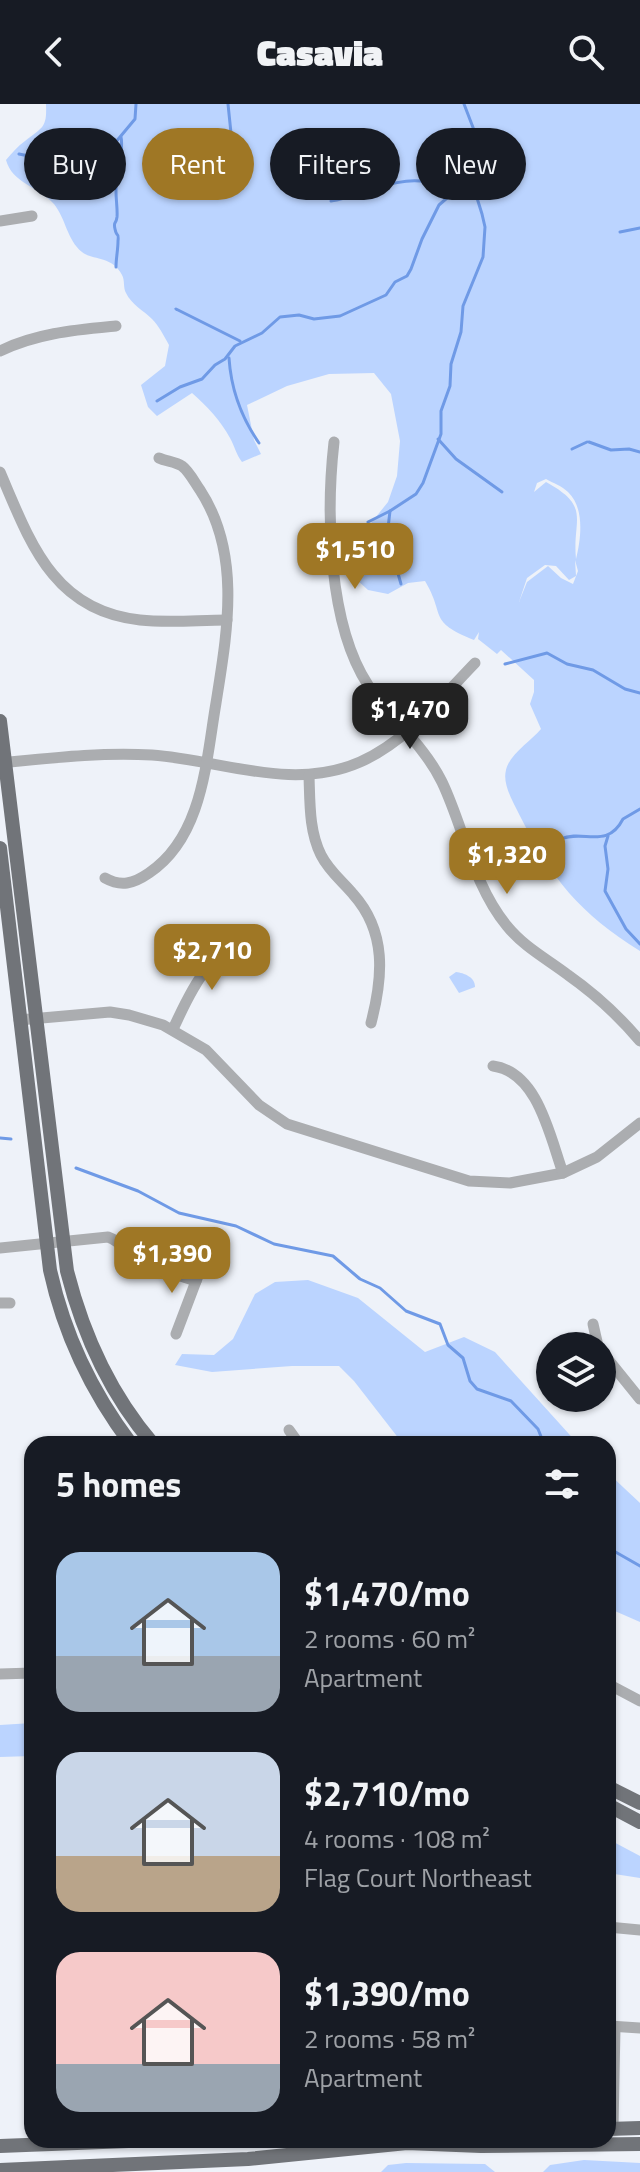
<!DOCTYPE html>
<html lang="en">
<head>
<meta charset="utf-8">
<style>
  :root { --surface:#171b24; --page:#20242c; --text:#f1f3f6; --muted:#9ea1a6; --accent:#9f7725 }
  body { margin:0; font-family:"Titillium Web",sans-serif; background:var(--page); color:var(--text); height:100vh; display:flex; flex-direction:column; font-size:30px; white-space:nowrap }
  * { box-sizing:border-box; margin:0 }
  p { font-size:26px; color:var(--muted) }
  .icon { flex:none; width:44px; height:44px; fill:none; stroke:currentColor; stroke-width:2; stroke-linecap:round; stroke-linejoin:round }
  .map { position:relative; flex:1; overflow:hidden }
  .side { position:absolute; left:24px; top:1332px; width:592px; height:712px; display:flex; flex-direction:column; background:var(--surface); border-radius:24px; box-shadow:0 2px 6px #0004 }
  .side>* { flex:none }
  .hud { position:absolute; left:24px; top:24px; width:592px; height:72px; display:flex; gap:16px }
  .buttons { position:absolute; left:536px; top:1228px; display:grid; gap:16px }
  .buttons a { display:grid; place-items:center; width:80px; height:80px; border-radius:50%; background:var(--surface); box-shadow:0 2px 6px #0004; font-size:40px }
  .price { position:absolute; translate:-50% -68px; padding:0 18px; border-radius:16px; background:var(--accent); color:#fff; font-size:26px; line-height:52px; filter:drop-shadow(0 2px 4px #0008) }
  .price::after { content:''; position:absolute; left:50%; top:48px; width:24px; height:18px; margin-left:-12px; background:inherit; clip-path:polygon(0 0,100% 0,50% 100%) }
  .price.on { background:#222; color:#fff }
  ul { padding:0; list-style:none }
  li { display:flex; align-items:center; gap:24px; height:200px; padding:0 32px }
  li span { display:grid; place-items:center; flex:none; width:224px; height:160px; border-radius:24px; color:#555 }
  li>.icon { margin-inline-start:auto }
  span .icon { width:96px; height:96px; fill:#fffc; stroke-width:1 }
  li b { font-size:34px }
  h2 { display:flex; justify-content:space-between; align-items:center; height:96px; padding:0 32px; font-size:34px }
  .pill { padding:0 28px; border-radius:36px; background:var(--surface); box-shadow:0 2px 6px #0004; font-size:28px; line-height:72px }
  .pill.on { background:var(--accent); color:#fff }
  header { display:flex; justify-content:space-between; align-items:center; height:104px; padding:0 32px; background:var(--surface); font-size:36px; font-weight:800 }
  .map>svg:first-child { display:block }
  .green { fill:#bbd4ff; fill-rule:evenodd }
  .lines { fill:none; stroke-linecap:round; stroke-linejoin:round }
  .stream { stroke:#6f9ae6; stroke-width:3 }
  .minor { stroke:#abadb0; stroke-width:11 }
  .major { stroke:#717479; stroke-width:14 }
</style>
</head>
<body>
<header><svg class="icon" aria-label="back" viewBox="0 0 24 24"><path d="M15 5l-7 7 7 7"/></svg>Casavia<svg class="icon" aria-label="search" viewBox="0 0 24 24"><circle cx="10" cy="10" r="6"/><path d="M15 15l6 6"/></svg></header>
<div class="map">
<svg width="640" height="2068" viewBox="0 0 640 2068">
  <rect width="100%" height="100%" fill="#eef2f9"/>
  <!-- green -->
  <g class="green">
    <path d="M46,0H640V847C580,810 551,774 520,712C514,699 502,681 506,666C509,651 531,637 541,625L530,600L534,588V576L501,546L497,550L478,535L479,528L474,536C427,517 446,512 425,477L408,479L388,490L368,486L357,476L352,465L359,434L388,398L397,372L400,337L391,290L374,269L329,270L287,282L247,301L254,336L261,350L242,358C236,350 235,343 230,334C221,317 207,302 192,289L157,312L148,303L141,281L165,262L169,241C164,232 159,222 152,215C144,207 131,200 126,189C123,184 125,176 122,171C113,152 91,156 82,148C67,136 66,115 54,100C39,83 12,79 6,56C12,49 18,42 25,37C43,23 47,24 46,0ZM546,375C553,379 562,382 568,388C585,404 581,435 576,455C572,415 592,403 546,378L534,388L537,379ZM575,456L578,467L573,480L561,474L548,462L527,478L519,498L527,474L545,461L556,462L569,476L576,472Z"/>
    <path d="M456,868C464,869 475,873 475,883L459,889L449,873Z"/>
    <polygon points="308,1176 358,1194 425,1248 464,1233 495,1248 578,1340 403,1340 354,1277 339,1262 292,1262 212,1268 175,1261 182,1250 214,1251 233,1235 255,1190 275,1178"/>
    <polygon points="608,1369 640,1399 640,1518 608,1504"/>
    <polygon points="32,1619 32,1652 0,1653 0,1621"/>
    <polygon points="608,1735 640,1752 640,1774 608,1769"/>
    <polygon points="584,2056 640,2059 640,2068 543,2068 550,2061"/>
    <polygon points="406,2059 485,2060 495,2068 381,2068 388,2061"/>
  </g>
  <g class="lines">
    <!-- stream -->
    <g class="stream">
      <polyline points="228,0 231,29 243,72"/>
      <path d="M19,50C52,59 83,34 115,39L135,15L136,0"/>
      <polyline points="463,73 461,55 474,26 464,0"/>
      <path d="M331,97C359,93 399,71 426,78C434,81 442,85 450,89"/>
      <polyline points="620,128 640,124"/>
      <path d="M116,163C116,154 118,146 118,137C119,127 117,135 115,125C113,117 116,121 117,113C118,103 114,86 117,76C119,68 123,41 121,33"/>
      <polyline points="176,205 240,237"/>
      <path d="M229,254C231,285 241,313 259,339"/>
      <polyline points="157,297 180,283 202,275 215,261 225,255 235,242 262,229 280,213 299,211 314,215 340,212 386,191 395,178 407,172 411,165 422,135 439,101 463,80"/>
      <polyline points="438,335 456,355 502,388"/>
      <polyline points="589,338 611,346 629,345 640,348"/>
      <polyline points="572,345 587,338"/>
      <polyline points="390,407 386,441 395,459 401,480"/>
      <polyline points="368,418 390,407 416,390 423,379 441,330 441,307 450,282 451,260 461,228 463,202 483,153 485,123 482,110 477,94 463,79"/>
      <polyline points="505,560 547,549 567,560 593,566 625,585 640,589"/>
      <polyline points="608,732 605,742 608,765 605,787 626,825 640,840"/>
      <path d="M524,759C535,750 547,741 561,735C583,725 607,746 623,715L640,705"/>
      <polyline points="0,1034 11,1035"/>
      <polyline points="76,1064 138,1087 179,1109 236,1122 274,1140 333,1152 360,1175 380,1184 406,1207 440,1220 448,1241 463,1254 470,1277 477,1285 511,1297 538,1325 544,1340"/>
      <polyline points="608,1427 612,1446 640,1462"/>
    </g>
    <!-- minor -->
    <g class="minor">
      <polyline points="0,117 32,112"/>
      <path d="M0,247C37,229 75,226 116,222"/>
      <path d="M334,338C326,409 328,520 368,581C391,615 424,641 442,678C464,724 473,781 507,822C524,843 547,855 568,871C595,890 619,912 640,937"/>
      <path d="M0,368C30,438 53,507 140,516C169,519 198,516 227,516"/>
      <path d="M0,659C51,654 100,648 152,651C222,656 292,688 360,658C406,638 441,594 475,559"/>
      <path d="M309,672C310,699 309,727 321,751C329,767 342,777 353,790C387,828 383,873 371,919"/>
      <path d="M105,774C121,783 133,780 149,769C203,733 206,657 216,599C227,529 242,450 200,386C195,379 189,367 182,362C176,358 165,357 159,354"/>
      <polyline points="19,916 110,908 129,911 163,921 206,946 259,1001 287,1020 469,1077 510,1079 563,1069 597,1053 640,1019"/>
      <path d="M173,925C189,892 208,842 250,843"/>
      <path d="M493,962C538,968 550,1033 563,1069"/>
      <path d="M0,1144L108,1133C122,1138 127,1149 140,1156C157,1165 178,1171 196,1177"/>
      <polyline points="0,1199 10,1199"/>
      <polyline points="593,1220 598,1242"/>
      <polyline points="176,1230 201,1164"/>
      <polyline points="602,1248 640,1295"/>
      <polyline points="289,1326 299,1340"/>
      <polyline points="0,1570 32,1569"/>
      <polyline points="608,1580 640,1597"/>
      <polyline points="608,1823 640,1826"/>
      <polyline points="609,1922 640,1924"/>
      <polyline points="613,2024 615,1923"/>
      <polyline points="305,2036 305,2049"/>
    </g>
    <!-- major -->
    <g class="major">
      <path d="M0,617L67,1167C83,1230 110,1290 153,1340"/>
      <path d="M0,744L50,1166C64,1230 91,1287 131,1340"/>
      <polyline points="608,1683 640,1699"/>
      <polyline points="608,1701 640,1718"/>
      <polyline points="608,2025 640,2024"/>
      <polyline points="0,2042 154,2036"/>
      <polyline points="0,2066 248,2055 407,2039 481,2042 640,2040"/>
    </g>
  </g>
</svg>
<div class="buttons">
<a><svg class="icon" aria-label="layers" viewBox="0 0 24 24"><path d="M12 4l9 5-9 5-9-5zM3 14l9 5 9-5"/></svg></a>
</div>
<b class="price" style="left:355px;top:487px">$1,510</b>
<b class="price on" style="left:410px;top:647px">$1,470</b>
<b class="price" style="left:507px;top:792px">$1,320</b>
<b class="price" style="left:212px;top:888px">$2,710</b>
<b class="price" style="left:172px;top:1191px">$1,390</b>
<div class="hud">
<a class="pill">Buy</a>
<a class="pill on">Rent</a>
<a class="pill">Filters</a>
<a class="pill">New</a>
</div>
<section class="side">
<h2>5 homes<svg class="icon" aria-label="filters" viewBox="0 0 24 24"><path d="M4 7h16M4 17h16"/><circle cx="9" cy="7" r="2"/><circle cx="15" cy="17" r="2"/></svg></h2>
<ul>
<li><span style="background:linear-gradient(#a9c7e8 65%,#9aa5b1 0)"><svg class="icon" aria-label="home" viewBox="0 0 24 24"><path d="M3 11l9-7 9 7M6 9v11h12V9"/></svg></span><div><b>$1,470/mo</b><p>2 rooms · 60 m²</p><p>Apartment</p></div></li>
<li><span style="background:linear-gradient(#c9d6e8 65%,#b9a48a 0)"><svg class="icon" aria-label="home" viewBox="0 0 24 24"><path d="M3 11l9-7 9 7M6 9v11h12V9"/></svg></span><div><b>$2,710/mo</b><p>4 rooms · 108 m²</p><p>Flag Court Northeast</p></div></li>
<li><span style="background:linear-gradient(#f6c9c9 70%,#9aa5b1 0)"><svg class="icon" aria-label="home" viewBox="0 0 24 24"><path d="M3 11l9-7 9 7M6 9v11h12V9"/></svg></span><div><b>$1,390/mo</b><p>2 rooms · 58 m²</p><p>Apartment</p></div></li>
</ul>
</section>
</div>
</body>
</html>
